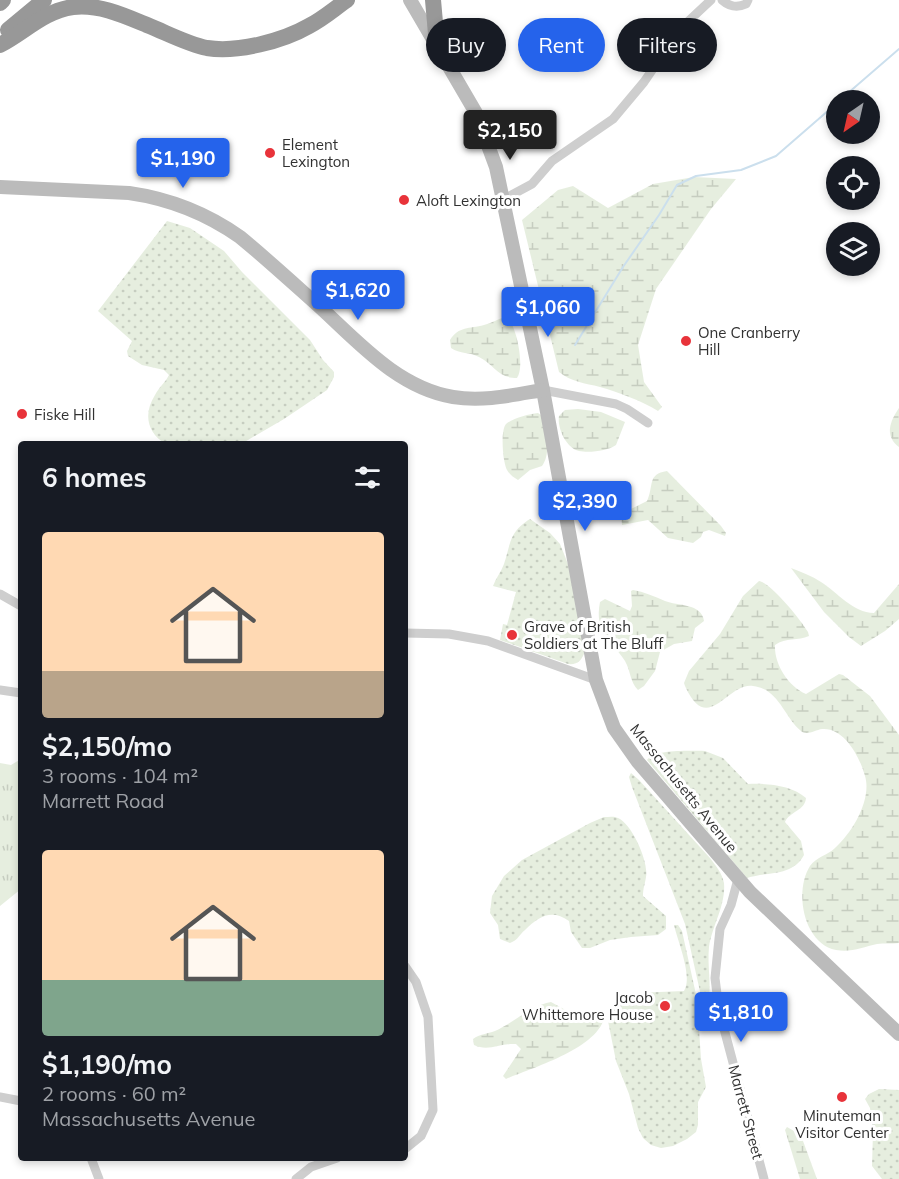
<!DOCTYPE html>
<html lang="en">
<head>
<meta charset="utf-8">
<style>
  :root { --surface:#171b24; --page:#20242c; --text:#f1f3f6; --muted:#9ea1a6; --accent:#2563eb }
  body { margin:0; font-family:Mulish,sans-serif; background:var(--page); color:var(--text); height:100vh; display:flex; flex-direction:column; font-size:22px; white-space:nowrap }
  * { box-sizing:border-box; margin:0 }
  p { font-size:20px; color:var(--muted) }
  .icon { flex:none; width:33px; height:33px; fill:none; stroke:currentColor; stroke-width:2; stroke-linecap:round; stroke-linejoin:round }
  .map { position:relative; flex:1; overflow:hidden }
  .side { position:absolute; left:18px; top:441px; width:390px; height:720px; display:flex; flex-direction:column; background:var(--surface); border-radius:6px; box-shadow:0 3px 9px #0003 }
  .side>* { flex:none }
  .guide { position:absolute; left:426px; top:18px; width:382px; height:54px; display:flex; gap:12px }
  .needle { width:39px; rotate:214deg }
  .tools { position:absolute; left:826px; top:90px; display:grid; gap:12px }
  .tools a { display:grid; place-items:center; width:54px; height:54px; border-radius:50%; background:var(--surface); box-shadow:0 3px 9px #0003; font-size:30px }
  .price { position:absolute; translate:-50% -51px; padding:0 14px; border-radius:6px; background:var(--accent); color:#fff; font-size:20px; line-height:39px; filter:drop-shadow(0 2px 3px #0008) }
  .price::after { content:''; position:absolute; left:50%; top:36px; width:18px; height:14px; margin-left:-9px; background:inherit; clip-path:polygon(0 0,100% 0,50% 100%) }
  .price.on { background:#222; color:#fff }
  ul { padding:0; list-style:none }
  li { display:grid; align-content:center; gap:12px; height:318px; padding:0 24px }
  li span { display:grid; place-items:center; height:186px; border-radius:6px; color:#555 }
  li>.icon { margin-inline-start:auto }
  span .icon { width:108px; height:108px; fill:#fffc; stroke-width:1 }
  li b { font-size:26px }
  h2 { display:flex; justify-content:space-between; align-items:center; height:72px; padding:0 24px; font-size:26px }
  .pill { padding:0 21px; border-radius:27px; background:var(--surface); box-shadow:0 3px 9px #0003; font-size:21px; line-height:54px }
  .pill.on { background:var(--accent); color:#fff }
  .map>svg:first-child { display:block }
  .grass { fill:url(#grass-dots) }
  .wetland { fill:url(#wetland-marsh) }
  .park { fill:url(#park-tufts) }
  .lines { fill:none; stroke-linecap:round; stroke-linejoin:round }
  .stream { stroke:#cbdfed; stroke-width:2 }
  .street { stroke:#cecece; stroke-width:9 }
  .secondary { stroke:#bbb; stroke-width:14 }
  .highway { stroke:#989898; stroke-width:16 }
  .poi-dot { fill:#e8333a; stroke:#fff; stroke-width:2 }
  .labels { text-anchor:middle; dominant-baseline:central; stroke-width:6; stroke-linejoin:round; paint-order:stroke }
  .poi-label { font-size:15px; fill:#313131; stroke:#fff; text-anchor:start }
  .street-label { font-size:15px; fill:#313131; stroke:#fff }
</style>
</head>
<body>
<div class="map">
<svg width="899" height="1179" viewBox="0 0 899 1179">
  <defs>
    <pattern id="grass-dots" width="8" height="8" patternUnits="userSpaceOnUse" patternTransform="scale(1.5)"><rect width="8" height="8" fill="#e6eedf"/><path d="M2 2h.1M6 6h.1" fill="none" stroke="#c6cdc0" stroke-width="1.8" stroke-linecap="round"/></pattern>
    <pattern id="wetland-marsh" width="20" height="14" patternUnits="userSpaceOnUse" patternTransform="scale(1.5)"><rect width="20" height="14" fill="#e6eedf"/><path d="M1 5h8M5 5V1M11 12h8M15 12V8" fill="none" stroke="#c6cdc0"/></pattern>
    <pattern id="park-tufts" width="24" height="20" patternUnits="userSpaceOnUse" patternTransform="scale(1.5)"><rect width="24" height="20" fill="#e6eedf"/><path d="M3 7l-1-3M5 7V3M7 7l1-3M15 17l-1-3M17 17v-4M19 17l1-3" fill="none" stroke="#c6cdc0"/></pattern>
  </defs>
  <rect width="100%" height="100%" fill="#fff"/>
  <!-- grass -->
  <g class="grass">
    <path d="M167,221L190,228L224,251L242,272L310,340L323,360L334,372V377L327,390L284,419L241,444H166C147,433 143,414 155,395C159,387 165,383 169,375L164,370L142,365L128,356L127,351L132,341L98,311Z"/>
    <path d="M530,519L550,533L560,544L572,574L585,651C582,660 578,665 568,664L500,640L503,624L507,625L516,592L493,586C496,578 501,572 504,564C511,543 509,532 530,519Z"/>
    <path d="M705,751L723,758L748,784C766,783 792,785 806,798C805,811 790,811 785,822L801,841L804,855C792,877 769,871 747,878L647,760C656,749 690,751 705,751Z"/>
    <path d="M631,773L639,780L710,858C716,866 722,873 724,883C726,905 712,926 709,947C707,966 712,987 708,1004L703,1005L685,924L632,787L629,777Z"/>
    <path d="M604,817C609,817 614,816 618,818C632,824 649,862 646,877C645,884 643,888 643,896L666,916V929L658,935L631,937L610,940L590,948H582L571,932L569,921C552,909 539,916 525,930C519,935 518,940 510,943L500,939L498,925L490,913L492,896L504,876L522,860L590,823Z"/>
    <path d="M674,925H678L682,931L697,999L701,1059L706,1087L698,1102V1125L696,1132L687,1139L673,1146L661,1148L651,1145L643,1138L638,1128L629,1094L616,1061L608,1021L612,1006L622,997L635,993L684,991C693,977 678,942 674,925Z"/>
    <polygon points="879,1089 899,1090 899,1179 882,1179 872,1166 873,1132 870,1108 865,1099 869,1094"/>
  </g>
  <!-- wetland -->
  <g class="wetland">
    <path d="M694,177L736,179L711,209L656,289L638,345L644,382L662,407L658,411C642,401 618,392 600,387C585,383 571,382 559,372L522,220L558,190L573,186L608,208L653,184Z"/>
    <path d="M507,317C517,327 525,367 517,378C497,378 495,365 479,357C470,352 460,354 451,348L450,340C459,326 469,329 484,325C493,323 498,318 507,317Z"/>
    <path d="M899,408V447C884,436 890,421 899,408Z"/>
    <path d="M578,409L601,412L625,422L616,445C608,451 589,453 579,451C566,448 557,428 559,416L565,410Z"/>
    <path d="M538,413L542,416C545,432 552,452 542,466L530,470L518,480C513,477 510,475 507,470C503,463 500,431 506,424C513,418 529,414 538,413Z"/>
    <path d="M667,471L721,526L726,533L725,536L709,530L703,532L701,537L693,543L668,538L648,520L622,525L621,514L647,501C654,486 647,474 667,471Z"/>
    <path d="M791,568C801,572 812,576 821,582C837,592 853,613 874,613L899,584V619L885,631L861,646L849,637L824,612Z"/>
    <path d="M759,581C771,583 801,620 808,632L809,636C798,641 786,637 775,645C774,664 788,686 806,694L839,674L843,675L870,696L899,735V943C892,944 884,943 877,944C863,947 851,953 836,950C803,943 794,891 810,866C816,857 828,855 835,848C853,832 872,799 865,776C860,757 844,727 822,729C815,730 807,736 801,731C784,717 779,689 753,686C727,682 708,737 685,686L684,683L689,671L720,634L743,596Z"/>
    <path d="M633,590C644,592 654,596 665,601C677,606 702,603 704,621L695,628L692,641L674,644L660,652L655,671L644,686L638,690C630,682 631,672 625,661C611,639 594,633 600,602L605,599L630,611L632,606L631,591Z"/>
    <path d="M551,1002L569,1012L600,1010L605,1013C603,1047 534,1067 506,1079L503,1076L521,1049L516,1044C501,1043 488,1052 474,1045L473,1039C480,1034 487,1034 495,1031C515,1022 530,1006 551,1002Z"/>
    <polygon points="787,1127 794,1131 803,1141 817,1179 800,1179 785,1130"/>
  </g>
  <!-- park -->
  <polygon class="park" points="21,759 21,889 0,906 0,763 11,765"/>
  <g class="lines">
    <!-- stream -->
    <g class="stream">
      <polyline points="840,100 899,49"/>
      <polyline points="575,345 623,267 659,215 677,185 696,176 741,170 776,156 837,103"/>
    </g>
    <!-- street -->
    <g class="street">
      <path d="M722,0C730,7 737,8 746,4L748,0"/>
      <polyline points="504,199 532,184 552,161 613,119 644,82 680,29 711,0"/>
      <polyline points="543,390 616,404 627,409 648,423"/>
      <polyline points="0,594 21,606"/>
      <polyline points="405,633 449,634 488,641 596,680"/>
      <polyline points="0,690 21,693"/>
      <polyline points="738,879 731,905 720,929 715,978 719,1010 764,1179"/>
      <polyline points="405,966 416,982 428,1017 433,1110 421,1136 405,1149"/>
      <polyline points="0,1097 21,1101"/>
      <polyline points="91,1158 99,1179"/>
      <polyline points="296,1179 311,1167 337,1158"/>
    </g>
    <!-- secondary -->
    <g class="secondary">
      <polyline points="410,0 476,113 496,167 543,390 596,680 614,728 638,762 750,892 899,1034"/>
      <path d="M0,187L129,193C171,199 206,213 240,237C268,260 295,285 322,309C360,344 399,388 453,397C483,402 513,395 543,390"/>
    </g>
    <!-- highway -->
    <g class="highway">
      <polyline points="433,0 437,45"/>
      <polyline points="0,3 3,0"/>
      <polyline points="8,30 44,0"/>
      <path d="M0,45C25,32 44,11 73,7C99,4 123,15 147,25C167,33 187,44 207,48C237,53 283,41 309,26C323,19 334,9 347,0"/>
    </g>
  </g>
  <!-- markers -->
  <g class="poi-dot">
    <circle cx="270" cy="153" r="6"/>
    <circle cx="404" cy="200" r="6"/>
    <circle cx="686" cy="341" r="6"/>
    <circle cx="22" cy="414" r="6"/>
    <circle cx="512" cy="635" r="6"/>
    <circle cx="665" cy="1006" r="6"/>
    <circle cx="842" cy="1097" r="6"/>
  </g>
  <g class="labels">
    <!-- poi labels -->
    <g class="poi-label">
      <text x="282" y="144">Element<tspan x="282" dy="17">Lexington</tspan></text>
      <text x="416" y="200">Aloft Lexington</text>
      <text x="698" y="332">One Cranberry<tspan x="698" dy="17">Hill</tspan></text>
      <text x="34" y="414">Fiske Hill</text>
      <text x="524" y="626">Grave of British<tspan x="524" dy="17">Soldiers at The Bluff</tspan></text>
      <text x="653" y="997" text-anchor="end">Jacob<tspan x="653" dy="17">Whittemore House</tspan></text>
      <text x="842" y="1115" text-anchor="middle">Minuteman<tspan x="842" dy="17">Visitor Center</tspan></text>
    </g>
    <!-- street labels -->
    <g class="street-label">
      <text transform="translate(684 788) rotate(51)">Massachusetts Avenue</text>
      <text transform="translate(746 1112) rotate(75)">Marrett Street</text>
    </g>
  </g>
</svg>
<div class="tools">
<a><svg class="needle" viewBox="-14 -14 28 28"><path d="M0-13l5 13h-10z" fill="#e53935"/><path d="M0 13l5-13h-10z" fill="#9ea1a6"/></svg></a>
<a><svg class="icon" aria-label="locate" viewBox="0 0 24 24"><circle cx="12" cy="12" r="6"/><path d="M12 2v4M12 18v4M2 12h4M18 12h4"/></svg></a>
<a><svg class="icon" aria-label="layers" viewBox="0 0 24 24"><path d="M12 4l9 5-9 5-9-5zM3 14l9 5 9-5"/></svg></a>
</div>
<b class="price on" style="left:510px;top:161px">$2,150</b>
<b class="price" style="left:183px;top:189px">$1,190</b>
<b class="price" style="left:358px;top:321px">$1,620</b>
<b class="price" style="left:548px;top:338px">$1,060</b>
<b class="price" style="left:585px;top:532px">$2,390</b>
<b class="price" style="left:741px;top:1043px">$1,810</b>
<div class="guide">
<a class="pill">Buy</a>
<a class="pill on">Rent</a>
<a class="pill">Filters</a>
</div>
<section class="side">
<h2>6 homes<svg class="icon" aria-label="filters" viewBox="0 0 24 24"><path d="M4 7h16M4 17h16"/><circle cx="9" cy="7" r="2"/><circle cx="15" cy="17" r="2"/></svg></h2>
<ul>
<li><span style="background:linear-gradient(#ffd9b3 75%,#b9a48a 0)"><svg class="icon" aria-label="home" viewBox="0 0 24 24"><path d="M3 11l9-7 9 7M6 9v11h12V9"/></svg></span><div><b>$2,150/mo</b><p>3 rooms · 104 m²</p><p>Marrett Road</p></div></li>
<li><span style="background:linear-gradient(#ffd9b3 70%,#7fa58c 0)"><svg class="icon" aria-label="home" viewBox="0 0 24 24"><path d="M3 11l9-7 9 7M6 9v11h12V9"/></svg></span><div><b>$1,190/mo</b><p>2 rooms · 60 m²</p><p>Massachusetts Avenue</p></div></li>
</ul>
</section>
</div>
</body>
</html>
